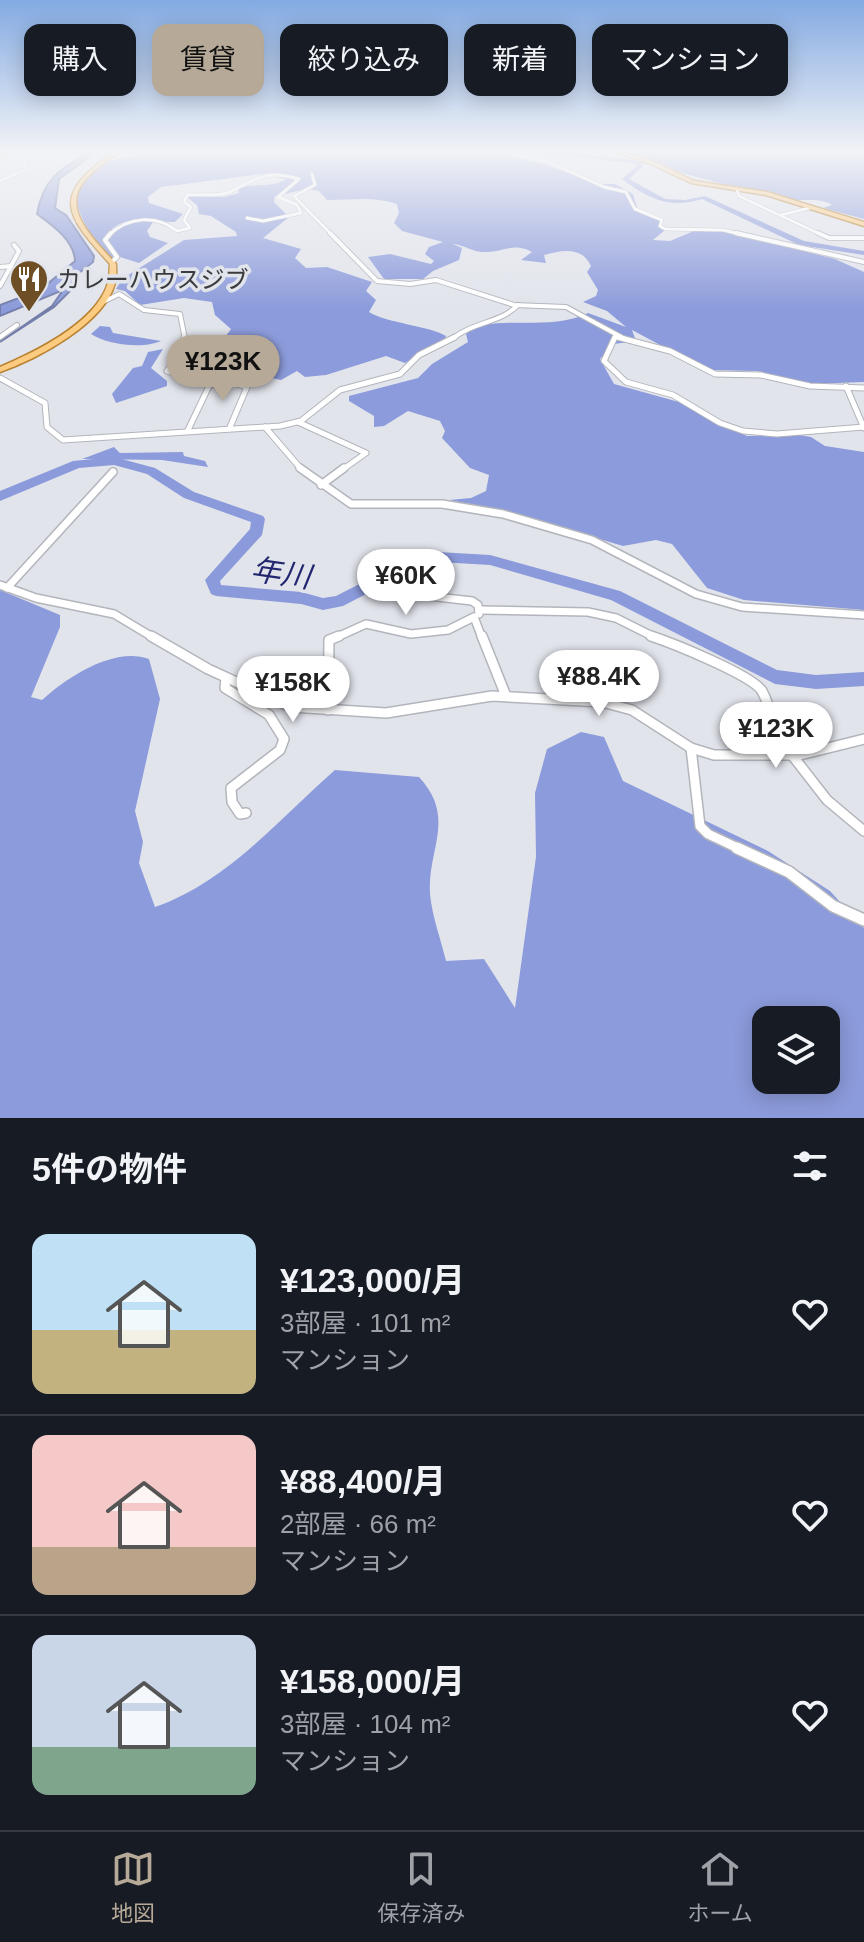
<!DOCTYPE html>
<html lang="ja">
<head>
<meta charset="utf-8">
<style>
  :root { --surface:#171b24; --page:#242831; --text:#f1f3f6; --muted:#9ea1a6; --line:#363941; --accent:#b6a998 }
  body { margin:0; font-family:Arial,"Noto Sans JP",sans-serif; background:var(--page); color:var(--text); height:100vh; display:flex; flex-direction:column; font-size:30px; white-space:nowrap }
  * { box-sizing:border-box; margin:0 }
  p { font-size:26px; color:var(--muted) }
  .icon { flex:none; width:44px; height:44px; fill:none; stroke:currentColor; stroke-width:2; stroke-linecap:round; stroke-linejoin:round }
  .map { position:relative; height:1118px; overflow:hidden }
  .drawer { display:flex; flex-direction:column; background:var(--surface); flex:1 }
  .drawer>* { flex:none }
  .hud { position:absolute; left:24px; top:24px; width:816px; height:72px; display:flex; gap:16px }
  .fabs { position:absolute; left:752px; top:1006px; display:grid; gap:16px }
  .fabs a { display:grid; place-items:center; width:88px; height:88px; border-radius:16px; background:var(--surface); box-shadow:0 4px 20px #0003; font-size:40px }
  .price { position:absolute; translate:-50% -68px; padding:0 18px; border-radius:28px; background:#fff; color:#222; font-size:26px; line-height:52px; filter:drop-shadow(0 2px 4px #0008) }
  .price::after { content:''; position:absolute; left:50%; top:48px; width:24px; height:18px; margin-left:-12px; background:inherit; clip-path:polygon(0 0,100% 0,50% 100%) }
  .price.on { background:var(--accent); color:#111 }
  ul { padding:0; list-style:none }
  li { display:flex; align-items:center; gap:24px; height:200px; padding:0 32px }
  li+li { border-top:2px solid var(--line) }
  li span { display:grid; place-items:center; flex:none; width:224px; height:160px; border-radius:16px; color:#555 }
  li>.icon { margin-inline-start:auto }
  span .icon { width:96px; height:96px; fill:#fffc; stroke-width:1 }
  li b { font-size:34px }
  h2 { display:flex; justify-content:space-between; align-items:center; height:96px; padding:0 32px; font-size:34px }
  .chip { padding:0 28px; border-radius:16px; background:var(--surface); box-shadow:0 4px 20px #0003; font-size:28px; line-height:72px }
  .chip.on { background:var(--accent); color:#111 }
  .tabs { display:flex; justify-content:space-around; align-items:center; height:112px; border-top:2px solid var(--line); background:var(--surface); font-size:22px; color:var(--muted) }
  .tabs a { display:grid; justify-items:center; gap:4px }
  .tabs .on { color:var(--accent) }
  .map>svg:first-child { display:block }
  .forest { fill:#8c9bdb; fill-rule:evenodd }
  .water { fill:#8b9ada; stroke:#737eab; stroke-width:2 }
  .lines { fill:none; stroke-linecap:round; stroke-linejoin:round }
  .river { fill:#8b9ada; fill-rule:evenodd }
  .street-far5-casing { stroke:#b3b5bc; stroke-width:4 }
  .street-far4-casing { stroke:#b3b5bc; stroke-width:6 }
  .street-far3-casing { stroke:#b3b5bc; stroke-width:7 }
  .street-far2-casing { stroke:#b3b5bc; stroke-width:10 }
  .street-far1-casing { stroke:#b3b5bc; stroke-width:12 }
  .street-casing { stroke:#b3b5bc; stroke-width:14 }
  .secondary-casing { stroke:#b3b5bc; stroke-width:3 }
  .primary-casing { stroke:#b88231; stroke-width:3 }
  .street-far5 { stroke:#fff; stroke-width:3 }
  .street-far4 { stroke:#fff; stroke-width:4 }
  .street-far3 { stroke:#fff; stroke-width:5 }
  .street-far2 { stroke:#fff; stroke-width:7 }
  .street-far1 { stroke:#fff; stroke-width:9 }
  .street { stroke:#fff; stroke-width:11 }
  .secondary { fill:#fee5bf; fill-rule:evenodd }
  .primary { fill:#fdcb7f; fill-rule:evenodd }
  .labels { text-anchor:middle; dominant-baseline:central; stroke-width:7; stroke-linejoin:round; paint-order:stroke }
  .far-poi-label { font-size:24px; fill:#3a3b3d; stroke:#e2e4ec; text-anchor:start }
  .water-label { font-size:30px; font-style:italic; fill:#21266f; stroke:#e2e4ec }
</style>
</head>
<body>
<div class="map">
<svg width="864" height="1118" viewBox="0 0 864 1118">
  <rect width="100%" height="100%" fill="#e2e4ec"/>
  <!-- forest -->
  <g class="forest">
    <path d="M151,152H491L547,165L596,184H615L633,194L638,211L661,220L660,226L665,230L653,240L670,241L694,231L721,230L835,259L864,272V382L810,384L757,371L707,370L632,330L636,341L614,344L600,359L614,384L679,402L747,436L799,435L811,437L825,446L864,452V610L744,600L707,588L672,544L656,540L623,546L503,510L449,500L471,498L486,491L489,475L470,468L442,438L445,431L440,421L408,411L384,426L374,427V416L349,401V396L418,378L432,364L468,342L466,334C488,312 549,333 588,313L626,327L607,311L583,302L596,296L598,290L587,272L591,266C582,246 562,250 544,255L546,263L521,260L532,252C513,242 505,252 486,252C474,253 465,245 453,244L462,248L459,260L433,271L423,279H384L368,257L390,254L431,264L434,261L425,254L429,247L443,242L402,231L394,223L399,213L397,204C373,196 351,200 327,200L319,191L307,189L275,196L274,202L289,217L263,238L301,249L295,258L306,268L327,267L372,282L366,291L376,300L369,312C386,323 430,326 446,336L444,342L405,363L386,356L326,375L305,377L297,371L281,380L272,378L254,365L205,359V347L223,340L231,329L215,315L212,302L184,298L140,305L125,291L116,289L122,279L184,240L237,236L236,232L211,216L199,214L197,205L188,198L191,196L224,197L239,193L238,188C254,183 274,188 286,179L261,174L161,187L148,197L149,203L183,214L175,222L146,221L153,222L147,231L150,237L168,243L139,263L120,257L107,242C114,226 128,222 145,221C126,219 112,224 103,241L115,257L111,258C88,236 52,183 101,164C116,158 134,157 151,152Z"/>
    <path d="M633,152H864V219L823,208L832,205C820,197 803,202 789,199C751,190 663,173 633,152Z"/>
    <path d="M100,326L110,327L113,333L161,341C143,349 108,345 91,334Z"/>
    <polygon points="163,349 151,368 167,381 167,386 116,403 112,394 133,368 142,366 148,352"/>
    <polygon points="114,447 120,453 183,452 184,456 205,461 208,467 162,460 82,459"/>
    <path d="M0,590L60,615V627L31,697L42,700C67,677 115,646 149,659L160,699L135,811L143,842L139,863L155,907C227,882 279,819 335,770L419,777C457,818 427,849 430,894C432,916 441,940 446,961L484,959L515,1008L536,857L535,793L547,749L581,732L604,737L623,781L768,851L830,891L864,928V1118H0ZM766,1020H826V1080H766Z"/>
  </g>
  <!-- water -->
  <path class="water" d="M90,152H96L59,179L55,208L66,215L94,256L93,262L74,277V287L54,307L0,342L52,306L63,290L0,316V305L40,290L75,261C74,240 52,225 37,214C43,179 59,170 90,152Z"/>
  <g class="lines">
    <!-- river -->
    <g class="river">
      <path d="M544,152H564L640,161L643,166L629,179L665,199L685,200L705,196L804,241L864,251V255L799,245L702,199C669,209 649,199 622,179L637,166L636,164Z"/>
      <polygon points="114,457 155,468 194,492 263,516 265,519 262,535 220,581 221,585 301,592 323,598 336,596 383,572 438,552 490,555 620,591 777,670 816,675 864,672 864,686 816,689 775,684 611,600 490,565 439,562 393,580 343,606 323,610 301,604 216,596 211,594 205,580 250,529 251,522 184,498 147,474 114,465 79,468 0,501 0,491 73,461"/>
    </g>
    <defs>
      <g id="street-far5">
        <polyline points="505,152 551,163 604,187 626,192 635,209 662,220 660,226 665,229 723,230 744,235"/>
        <polyline points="0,162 20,153"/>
        <polyline points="312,174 315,185 294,196 332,235"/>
        <polyline points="0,181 27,169 21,152"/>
        <polyline points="737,189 739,196 822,235"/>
        <polyline points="781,215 809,208"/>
        <path d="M109,235C128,217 156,214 177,231L190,228L184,220L191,207L184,202L187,195C199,194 222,197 232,191C258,177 268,170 299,179L278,197L297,205L301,213L263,221L247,218"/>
      </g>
      <g id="street-far4">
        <polyline points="111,233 105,240 117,257 112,262"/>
        <polyline points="330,233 377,281 410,284 436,280 514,305 566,307 625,339"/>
        <polyline points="736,233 864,262"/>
        <polyline points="818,233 829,238 864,238"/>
        <polyline points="11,266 19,251 14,245"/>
        <polyline points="0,267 11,266 0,286"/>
        <polyline points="101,303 119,294 144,310 180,314 185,339"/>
        <polyline points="0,337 17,325"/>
        <path d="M452,339C477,320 499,324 518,305"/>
      </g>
      <g id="street-far3">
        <polyline points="184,337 186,346 167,371 210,384 188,430"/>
        <polyline points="615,337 604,361 626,382 673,395 720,423 743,431 777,434 864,427"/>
        <polyline points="617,337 670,351 715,374 761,375 810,386 864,388"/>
        <polyline points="0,378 45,403 47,427 63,440 280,426 301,421 340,390 400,374 419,355 455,337"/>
        <polyline points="210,385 230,382 247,387 230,427"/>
        <polyline points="846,386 864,428"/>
        <polyline points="298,422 366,453 342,470"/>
        <polyline points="265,427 302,470"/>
      </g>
      <g id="street-far2">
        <polyline points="300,468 351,504 442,504 503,514 592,540 696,594 742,607 864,615"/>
        <polyline points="321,485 344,468"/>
        <polyline points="0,585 36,598 114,614 154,638"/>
        <polyline points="7,588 113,472"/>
        <polyline points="428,596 472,601 478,605 479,614"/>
        <polyline points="480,610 588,612 616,618 656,638"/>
        <polyline points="335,638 366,624 411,634 448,630 474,617 482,638"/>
      </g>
      <g id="street-far1">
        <polyline points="151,636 208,669 291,707 386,713 492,696 602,702 632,710 691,748 714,755 800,755 864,739"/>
        <polyline points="482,636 506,696"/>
        <path d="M651,636C672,643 752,675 762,691C774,712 771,733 782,754"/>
        <polyline points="226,678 225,688 269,715 284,739 280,750 231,788 232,802 240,814 246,813"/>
        <polyline points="328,710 329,640 339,636"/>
        <polyline points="691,748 700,826 708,834 742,850"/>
        <polyline points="792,755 827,800 864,831"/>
      </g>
      <polyline id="street" points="737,848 789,872 833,906 864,920"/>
      <polygon id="secondary" points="6,152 10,152 0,164 0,160"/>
      <g id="primary">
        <path d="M114,152H119C108,161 95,168 85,180C59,210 97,242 116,264C116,270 117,277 115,283C104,324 37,359 0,372V367C35,352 96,323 108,283C110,278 109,270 110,264C64,213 51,196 114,152Z"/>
        <polygon points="615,152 622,152 655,162 694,181 767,192 864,222 864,226 766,195 691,183 651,164"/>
      </g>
    </defs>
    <!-- street-far5 casing -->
    <use href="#street-far5" class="street-far5-casing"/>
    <!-- street-far4 casing -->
    <use href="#street-far4" class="street-far4-casing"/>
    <!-- street-far3 casing -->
    <use href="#street-far3" class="street-far3-casing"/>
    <!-- street-far2 casing -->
    <use href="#street-far2" class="street-far2-casing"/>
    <!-- street-far1 casing -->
    <use href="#street-far1" class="street-far1-casing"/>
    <!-- street casing -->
    <use href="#street" class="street-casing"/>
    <!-- secondary casing -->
    <use href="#secondary" class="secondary-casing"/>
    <!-- primary casing -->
    <use href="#primary" class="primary-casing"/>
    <!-- street-far5 -->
    <use href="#street-far5" class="street-far5"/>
    <!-- street-far4 -->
    <use href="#street-far4" class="street-far4"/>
    <!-- street-far3 -->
    <use href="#street-far3" class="street-far3"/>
    <!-- street-far2 -->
    <use href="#street-far2" class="street-far2"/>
    <!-- street-far1 -->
    <use href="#street-far1" class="street-far1"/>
    <!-- street -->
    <use href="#street" class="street"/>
    <!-- secondary -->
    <use href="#secondary" class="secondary"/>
    <!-- primary -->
    <use href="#primary" class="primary"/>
  </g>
  <!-- sky -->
  <linearGradient id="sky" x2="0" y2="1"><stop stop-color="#83aae2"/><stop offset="0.49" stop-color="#f2f3f6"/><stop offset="1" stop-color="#f2f3f6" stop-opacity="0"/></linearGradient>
  <rect width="864" height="309" fill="url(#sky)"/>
  <!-- icons -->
  <defs>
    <symbol id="restaurant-pin" viewBox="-11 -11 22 30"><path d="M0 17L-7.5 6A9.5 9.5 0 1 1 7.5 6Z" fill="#6e4e25" stroke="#e2e4ec"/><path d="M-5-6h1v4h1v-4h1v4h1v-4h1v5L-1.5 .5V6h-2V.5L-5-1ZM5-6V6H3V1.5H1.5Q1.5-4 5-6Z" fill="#fff"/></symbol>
  </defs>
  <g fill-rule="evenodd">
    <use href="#restaurant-pin" x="7" y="257" width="44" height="60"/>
  </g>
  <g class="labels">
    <!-- far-poi labels -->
    <g class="far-poi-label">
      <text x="57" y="279">カレーハウスジブ</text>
    </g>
    <!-- water labels -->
    <g class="water-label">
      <text transform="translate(281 573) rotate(8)">年川</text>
    </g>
  </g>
</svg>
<div class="fabs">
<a><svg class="icon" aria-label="layers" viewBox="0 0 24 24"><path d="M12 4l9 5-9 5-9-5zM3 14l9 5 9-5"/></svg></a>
</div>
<b class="price on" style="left:223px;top:403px">¥123K</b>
<b class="price" style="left:406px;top:617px">¥60K</b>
<b class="price" style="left:599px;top:718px">¥88.4K</b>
<b class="price" style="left:293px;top:724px">¥158K</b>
<b class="price" style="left:776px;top:770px">¥123K</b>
<div class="hud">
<a class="chip">購入</a>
<a class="chip on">賃貸</a>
<a class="chip">絞り込み</a>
<a class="chip">新着</a>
<a class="chip">マンション</a>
</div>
</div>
<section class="drawer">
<h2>5件の物件<svg class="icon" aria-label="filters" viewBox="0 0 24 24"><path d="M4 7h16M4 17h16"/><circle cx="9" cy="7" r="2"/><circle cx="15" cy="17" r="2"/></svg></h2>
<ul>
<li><span style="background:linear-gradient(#bfe0f5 60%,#c2b280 0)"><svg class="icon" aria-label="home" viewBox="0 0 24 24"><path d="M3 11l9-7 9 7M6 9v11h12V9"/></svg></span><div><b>¥123,000/月</b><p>3部屋 · 101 m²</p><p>マンション</p></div><svg class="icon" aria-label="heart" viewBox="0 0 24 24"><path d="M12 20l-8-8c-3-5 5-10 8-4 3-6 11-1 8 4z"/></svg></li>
<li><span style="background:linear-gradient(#f6c9c9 70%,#b9a48a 0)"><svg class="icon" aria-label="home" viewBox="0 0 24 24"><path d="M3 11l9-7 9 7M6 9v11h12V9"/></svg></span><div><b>¥88,400/月</b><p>2部屋 · 66 m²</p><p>マンション</p></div><svg class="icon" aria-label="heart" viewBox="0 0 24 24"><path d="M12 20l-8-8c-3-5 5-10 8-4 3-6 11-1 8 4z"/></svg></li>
<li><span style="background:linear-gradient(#c9d6e8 70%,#7fa58c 0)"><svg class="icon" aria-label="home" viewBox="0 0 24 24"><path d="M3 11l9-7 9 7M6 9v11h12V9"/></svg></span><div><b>¥158,000/月</b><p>3部屋 · 104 m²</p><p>マンション</p></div><svg class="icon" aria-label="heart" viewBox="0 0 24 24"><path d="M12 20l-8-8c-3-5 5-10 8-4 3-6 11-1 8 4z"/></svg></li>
</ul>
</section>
<nav class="tabs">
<a class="on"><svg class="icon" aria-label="map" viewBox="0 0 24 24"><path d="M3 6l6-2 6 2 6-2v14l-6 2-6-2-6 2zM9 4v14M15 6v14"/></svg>地図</a>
<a><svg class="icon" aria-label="saved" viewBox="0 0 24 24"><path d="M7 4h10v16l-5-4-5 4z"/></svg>保存済み</a>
<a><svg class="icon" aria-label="home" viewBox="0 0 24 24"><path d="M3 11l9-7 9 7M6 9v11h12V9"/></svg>ホーム</a>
</nav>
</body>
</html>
